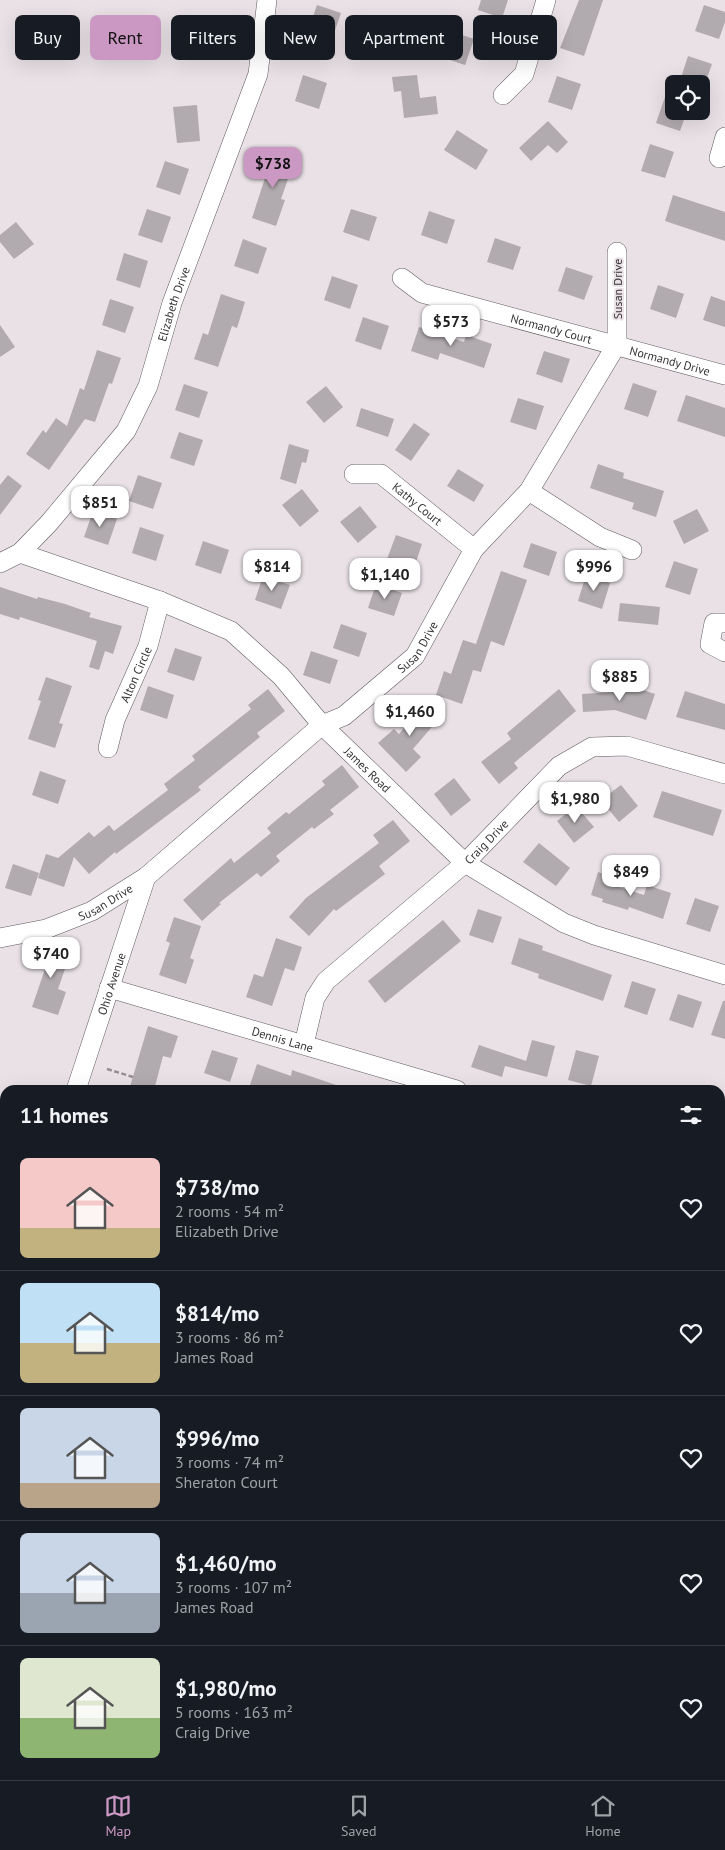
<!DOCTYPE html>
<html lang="en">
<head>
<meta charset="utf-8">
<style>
  :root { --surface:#171b24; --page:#242831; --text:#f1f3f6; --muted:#9ea1a6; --line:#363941; --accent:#ca98c3 }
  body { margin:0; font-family:"PT Sans",sans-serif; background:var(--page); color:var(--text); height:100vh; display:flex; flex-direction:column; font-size:19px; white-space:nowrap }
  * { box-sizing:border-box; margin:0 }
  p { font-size:16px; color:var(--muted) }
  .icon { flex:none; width:28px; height:28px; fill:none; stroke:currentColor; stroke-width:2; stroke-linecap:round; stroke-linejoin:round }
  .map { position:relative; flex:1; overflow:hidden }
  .drawer { position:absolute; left:0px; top:1085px; width:725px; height:695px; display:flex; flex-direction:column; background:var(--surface); border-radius:15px 15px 0 0; box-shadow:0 5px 20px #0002 }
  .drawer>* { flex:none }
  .banner { position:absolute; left:15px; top:15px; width:695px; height:45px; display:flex; gap:10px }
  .buttons { position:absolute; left:665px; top:75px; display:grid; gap:10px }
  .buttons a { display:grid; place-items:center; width:45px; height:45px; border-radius:8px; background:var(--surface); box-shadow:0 5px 20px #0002; font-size:25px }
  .price { position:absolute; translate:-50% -42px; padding:0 11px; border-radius:10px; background:#fff; color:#222; font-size:16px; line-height:32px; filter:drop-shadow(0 1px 2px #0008) }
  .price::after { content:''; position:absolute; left:50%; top:30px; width:15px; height:11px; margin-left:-8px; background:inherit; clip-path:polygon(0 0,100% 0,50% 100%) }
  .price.selected { background:var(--accent); color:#111 }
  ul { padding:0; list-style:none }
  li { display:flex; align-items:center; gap:15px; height:125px; padding:0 20px }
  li+li { border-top:1px solid var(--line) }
  li span { display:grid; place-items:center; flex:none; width:140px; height:100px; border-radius:8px; color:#555 }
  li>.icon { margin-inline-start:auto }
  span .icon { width:60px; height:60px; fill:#fffc; stroke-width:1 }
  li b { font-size:21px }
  h2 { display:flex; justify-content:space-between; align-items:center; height:60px; padding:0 20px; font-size:21px }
  .chip { padding:0 18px; border-radius:8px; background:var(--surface); box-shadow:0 5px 20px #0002; font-size:18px; line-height:45px }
  .chip.selected { background:var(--accent); color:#111 }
  .dock { display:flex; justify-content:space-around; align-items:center; height:70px; border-top:1px solid var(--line); background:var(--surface); font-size:14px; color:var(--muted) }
  .dock a { display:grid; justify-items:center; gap:2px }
  .dock .selected { color:var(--accent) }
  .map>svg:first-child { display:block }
  .building { fill:#b1aaae }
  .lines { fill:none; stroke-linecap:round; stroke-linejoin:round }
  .minor-casing { stroke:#5f595d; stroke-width:20 }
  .major-casing { stroke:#5f595d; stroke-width:26 }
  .path { stroke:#948f92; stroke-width:2.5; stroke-dasharray:5 2.5; stroke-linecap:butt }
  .minor { stroke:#fff; stroke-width:19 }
  .major { stroke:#fff; stroke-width:25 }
  .labels { text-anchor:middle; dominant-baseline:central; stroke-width:4; stroke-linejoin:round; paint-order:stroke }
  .street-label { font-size:12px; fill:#363335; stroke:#e9e1e6 }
</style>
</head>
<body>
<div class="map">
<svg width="725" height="1780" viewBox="0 0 725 1780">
  <rect width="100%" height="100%" fill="#e9e1e6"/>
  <!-- building -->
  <g class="building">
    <polygon points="481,0 508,0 502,18 478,10"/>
    <polygon points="579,0 603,0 584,56 560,48"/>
    <polygon points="317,5 341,13 332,39 308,31"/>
    <polygon points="704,5 725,12 725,22 719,39 695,31"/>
    <polygon points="207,18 231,26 223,52 199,44"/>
    <polygon points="450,31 474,39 465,65 441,57"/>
    <polygon points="688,56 712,64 705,84 679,84"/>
    <polygon points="303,75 327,83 319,109 295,101"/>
    <polygon points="417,75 420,98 436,96 438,114 404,118 401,91 394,92 392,77"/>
    <polygon points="557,76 581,84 572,110 548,102"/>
    <polygon points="665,97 674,100 674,111 687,111 680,131 656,123"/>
    <polygon points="197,105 200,141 177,143 173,107"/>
    <polygon points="548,121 568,142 557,153 548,145 531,161 519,148"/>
    <polygon points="457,130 488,150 476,170 444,150"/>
    <polygon points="650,144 674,152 665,178 641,171"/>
    <polygon points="271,151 295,159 281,199 285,200 276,226 252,218 265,178 262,177"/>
    <polygon points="165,161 189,169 180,195 156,187"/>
    <polygon points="673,195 725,212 725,241 665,221"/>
    <polygon points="147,209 171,217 162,243 138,235"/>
    <polygon points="351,209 377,217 369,241 343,232"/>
    <polygon points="429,211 455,220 447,244 421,235"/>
    <polygon points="16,222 34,244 14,259 0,242 0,235"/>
    <polygon points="495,238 521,247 513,270 487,262"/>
    <polygon points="243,239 267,248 258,274 234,266"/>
    <polygon points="124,253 148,261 140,288 116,280"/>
    <polygon points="566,267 593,276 584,300 558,291"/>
    <polygon points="332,276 358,285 350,309 324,300"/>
    <polygon points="658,285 684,294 676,318 650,309"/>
    <polygon points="221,294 245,302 237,328 232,326 218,367 194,359 203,333 208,335"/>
    <polygon points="711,296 725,301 725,327 703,320"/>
    <polygon points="110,299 134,307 125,333 102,325"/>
    <polygon points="363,317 389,326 381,350 355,341"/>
    <polygon points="0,325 15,347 0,357"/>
    <polygon points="419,327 464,342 466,335 492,344 484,368 440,353 438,360 411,351"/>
    <polygon points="97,350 121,358 112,384 109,383 95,422 85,419 49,470 26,454 43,430 46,433 56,418 67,426 80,388 84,390"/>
    <polygon points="544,351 570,359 562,383 536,374"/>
    <polygon points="633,383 657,391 648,417 624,409"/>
    <polygon points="184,384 208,392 199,418 175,410"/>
    <polygon points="326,386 343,407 324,423 306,402"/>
    <polygon points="686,395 725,408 725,437 677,421"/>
    <polygon points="518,398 544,406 536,430 510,422"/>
    <polygon points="361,408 394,419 388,437 356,426"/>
    <polygon points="414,423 430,434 411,461 395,450"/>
    <polygon points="179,432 203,440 194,466 170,458"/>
    <polygon points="289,444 309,450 306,463 302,462 296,484 280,479"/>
    <polygon points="598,464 624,473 623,478 664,491 656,517 632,509 634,503 590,488"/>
    <polygon points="458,469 484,485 474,502 447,486"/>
    <polygon points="8,475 22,486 0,515 0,485"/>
    <polygon points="138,475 162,483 153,509 129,501"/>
    <polygon points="302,489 319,511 300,527 282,505"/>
    <polygon points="360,506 377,527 358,543 340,522"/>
    <polygon points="697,509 709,531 684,544 673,521"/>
    <polygon points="93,511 117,519 108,545 84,537"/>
    <polygon points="140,527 164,535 156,561 132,553"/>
    <polygon points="396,535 422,544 414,568 387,559"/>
    <polygon points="203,541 229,550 221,574 195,565"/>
    <polygon points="531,543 557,552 549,576 523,567"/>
    <polygon points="674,561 698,569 690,595 665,587"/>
    <polygon points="501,571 527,580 504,646 491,641 481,672 473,670 462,704 436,695 444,671 451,674 463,640 476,644"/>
    <polygon points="586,575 610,583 602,609 578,601"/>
    <polygon points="263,576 290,585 281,609 255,600"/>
    <polygon points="376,584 402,593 394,616 368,608"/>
    <polygon points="0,587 37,599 38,597 65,604 91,613 89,617 122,626 113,654 105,651 99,670 89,667 97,641 20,617 19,620 0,614"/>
    <polygon points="620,603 660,607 658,625 618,621"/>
    <polygon points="341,624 367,633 359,657 333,648"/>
    <polygon points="175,648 202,657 194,681 167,672"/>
    <polygon points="311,651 338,660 330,684 303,675"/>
    <polygon points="46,677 72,686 59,723 63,724 55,748 28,739 41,701 38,700"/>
    <polygon points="148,686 174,695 167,719 140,710"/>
    <polygon points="631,686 655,694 646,720 615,710 583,712 582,694 629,691"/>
    <polygon points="268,689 285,711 257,733 260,737 198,787 201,790 116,854 115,852 89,874 74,857 64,887 38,878 46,854 58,858 89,832 94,837 109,825 114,831 168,790 164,784 195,760 192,756 251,709 248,705"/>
    <polygon points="559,689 576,711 514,763 518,768 499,784 481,762 511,739 507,733"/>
    <polygon points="685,691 725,704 725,730 676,717"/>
    <polygon points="426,701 442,715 413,749 421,757 406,772 378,743 394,729 399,734"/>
    <polygon points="342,765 359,787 330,810 334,814 314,829 312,827 276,856 280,861 261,877 257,873 219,903 221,904 202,921 183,900 231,858 234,863 271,833 267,828 286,812 289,814 325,785 322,781"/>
    <polygon points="40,771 66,780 58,804 32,795"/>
    <polygon points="454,778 471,800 451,816 434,794"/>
    <polygon points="621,785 638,806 619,822 601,800"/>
    <polygon points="662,791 722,810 713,836 653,817"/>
    <polygon points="576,806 594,827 574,843 557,821"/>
    <polygon points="393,820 410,841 379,866 385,874 336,911 334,909 309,936 289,917 306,898 379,843 373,835"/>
    <polygon points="539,843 570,868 556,886 523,862"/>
    <polygon points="13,864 39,873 31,896 5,888"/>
    <polygon points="598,872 621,880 619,887 644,895 647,885 671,893 663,919 629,907 628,910 602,902 603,899 591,895"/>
    <polygon points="695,898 719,906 710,932 686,924"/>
    <polygon points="478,909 502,917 493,943 469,935"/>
    <polygon points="174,917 201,926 190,958 194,960 186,984 159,975 170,943 166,941"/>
    <polygon points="443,920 461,941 385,1003 368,981"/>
    <polygon points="276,938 302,947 294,971 285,968 272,1006 246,997 254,974 263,977"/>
    <polygon points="519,938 543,946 542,950 612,975 603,1001 538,978 539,974 511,964"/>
    <polygon points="45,943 71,952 58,989 66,992 58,1015 32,1007 45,969 36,967"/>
    <polygon points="632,981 656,989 647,1015 624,1007"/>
    <polygon points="678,994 702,1002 693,1028 669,1020"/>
    <polygon points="723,1001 725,1001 725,1039 711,1035"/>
    <polygon points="148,1026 178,1036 171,1058 163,1056 154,1090 129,1090"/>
    <polygon points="532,1040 555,1046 547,1077 505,1066 502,1077 471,1067 479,1045 526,1061"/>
    <polygon points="212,1050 238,1058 230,1082 204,1073"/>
    <polygon points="576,1050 599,1056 591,1086 568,1080"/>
    <polygon points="257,1064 291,1076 292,1070 345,1088 345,1090 255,1090 249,1088"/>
  </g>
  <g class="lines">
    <defs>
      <g id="minor">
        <polyline points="503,95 524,74 546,0"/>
        <polyline points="719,158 725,137"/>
        <path id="s1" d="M402,278L422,293L725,375"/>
        <path id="s2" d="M354,474H381L474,549"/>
        <polyline points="529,491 600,537 632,550"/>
        <path id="s3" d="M20,553L160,601L231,631L281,676L322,725L465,863L564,923L594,935L725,975"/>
        <path id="s4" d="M0,563L20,553L49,523L126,431L148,386L172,303L258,74L267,0"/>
        <polyline points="725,623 714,623 710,644 725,652"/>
        <path id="s5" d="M108,748L115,720L148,646L160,601"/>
        <path id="s6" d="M0,938L46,929L92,911L146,877L322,725L344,716L415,656L474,549L529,491L617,344V252"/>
        <path id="s7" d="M109,988L457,1090"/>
        <path id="s8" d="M304,1044L315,998L326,981L465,863L559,766L592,747L627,746L725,774"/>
        <path id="s9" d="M76,1090L146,877"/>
        <polyline points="0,1342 5,1325"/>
        <polyline points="0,1546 5,1548"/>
        <polyline points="240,1780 241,1775"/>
        <polyline points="322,1780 323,1775"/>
      </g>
      <g id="major">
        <polyline points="0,1160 5,1162"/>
        <polyline points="720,1381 725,1382"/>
      </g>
    </defs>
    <!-- minor casing -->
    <use href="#minor" class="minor-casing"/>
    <!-- major casing -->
    <use href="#major" class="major-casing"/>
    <!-- path -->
    <polyline class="path" points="107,1069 133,1077"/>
    <!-- minor -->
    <use href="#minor" class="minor"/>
    <!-- major -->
    <use href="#major" class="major"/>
  </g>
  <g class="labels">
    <!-- street labels -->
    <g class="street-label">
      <text transform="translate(617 289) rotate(-90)">Susan Drive</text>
      <text stroke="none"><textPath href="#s4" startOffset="320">Elizabeth Drive</textPath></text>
      <text stroke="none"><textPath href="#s1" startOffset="159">Normandy Court</textPath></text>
      <text stroke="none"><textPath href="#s1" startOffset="282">Normandy Drive</textPath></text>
      <text stroke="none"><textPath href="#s2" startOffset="74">Kathy Court</textPath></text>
      <text stroke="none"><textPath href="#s6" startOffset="518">Susan Drive</textPath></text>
      <text stroke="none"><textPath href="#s5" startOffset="79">Alton Circle</textPath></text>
      <text stroke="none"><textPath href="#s3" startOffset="420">James Road</textPath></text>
      <text stroke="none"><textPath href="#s8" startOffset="280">Craig Drive</textPath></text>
      <text stroke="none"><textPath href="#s6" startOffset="112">Susan Drive</textPath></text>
      <text stroke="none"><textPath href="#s9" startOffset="112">Ohio Avenue</textPath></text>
      <text stroke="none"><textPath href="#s7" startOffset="181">Dennis Lane</textPath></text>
    </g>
  </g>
</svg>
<div class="buttons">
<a><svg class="icon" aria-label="locate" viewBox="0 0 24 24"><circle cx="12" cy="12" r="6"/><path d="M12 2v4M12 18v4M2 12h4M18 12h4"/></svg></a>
</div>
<b class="price selected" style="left:273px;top:189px">$738</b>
<b class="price" style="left:451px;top:347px">$573</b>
<b class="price" style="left:100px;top:528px">$851</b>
<b class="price" style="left:272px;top:592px">$814</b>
<b class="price" style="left:594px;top:592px">$996</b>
<b class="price" style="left:385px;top:600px">$1,140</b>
<b class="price" style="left:620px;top:702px">$885</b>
<b class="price" style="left:410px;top:737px">$1,460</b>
<b class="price" style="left:575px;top:824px">$1,980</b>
<b class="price" style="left:631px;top:897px">$849</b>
<b class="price" style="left:51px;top:979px">$740</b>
<div class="banner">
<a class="chip">Buy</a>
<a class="chip selected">Rent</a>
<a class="chip">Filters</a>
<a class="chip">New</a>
<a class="chip">Apartment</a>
<a class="chip">House</a>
</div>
<section class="drawer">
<h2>11 homes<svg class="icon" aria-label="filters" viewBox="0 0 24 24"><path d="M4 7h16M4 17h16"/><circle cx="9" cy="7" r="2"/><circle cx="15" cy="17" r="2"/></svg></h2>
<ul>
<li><span style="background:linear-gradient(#f6c9c9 70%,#c2b280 0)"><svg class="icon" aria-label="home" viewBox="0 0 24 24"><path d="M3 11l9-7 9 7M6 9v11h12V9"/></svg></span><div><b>$738/mo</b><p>2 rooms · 54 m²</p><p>Elizabeth Drive</p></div><svg class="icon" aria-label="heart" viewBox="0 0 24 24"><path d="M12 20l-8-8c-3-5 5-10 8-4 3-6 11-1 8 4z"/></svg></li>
<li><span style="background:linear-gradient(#bfe0f5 60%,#c2b280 0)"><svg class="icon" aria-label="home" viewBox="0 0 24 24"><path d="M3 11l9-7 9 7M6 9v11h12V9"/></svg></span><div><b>$814/mo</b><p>3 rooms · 86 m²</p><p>James Road</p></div><svg class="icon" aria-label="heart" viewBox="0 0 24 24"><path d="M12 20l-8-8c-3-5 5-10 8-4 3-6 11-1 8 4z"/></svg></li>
<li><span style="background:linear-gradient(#c9d6e8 75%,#b9a48a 0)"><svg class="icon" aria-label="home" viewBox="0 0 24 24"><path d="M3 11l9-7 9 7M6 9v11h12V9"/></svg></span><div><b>$996/mo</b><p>3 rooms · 74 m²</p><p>Sheraton Court</p></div><svg class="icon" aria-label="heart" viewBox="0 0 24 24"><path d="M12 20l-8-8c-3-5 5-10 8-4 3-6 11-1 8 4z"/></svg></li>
<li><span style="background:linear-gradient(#c9d6e8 60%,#9aa5b1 0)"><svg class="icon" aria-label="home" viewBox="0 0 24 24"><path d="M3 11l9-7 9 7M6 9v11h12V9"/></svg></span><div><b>$1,460/mo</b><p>3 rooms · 107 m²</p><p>James Road</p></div><svg class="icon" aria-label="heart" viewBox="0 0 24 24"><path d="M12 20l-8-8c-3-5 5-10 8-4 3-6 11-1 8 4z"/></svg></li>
<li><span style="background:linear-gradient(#dfe7d0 60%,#8fb573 0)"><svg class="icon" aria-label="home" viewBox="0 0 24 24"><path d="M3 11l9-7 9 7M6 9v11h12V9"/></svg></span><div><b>$1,980/mo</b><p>5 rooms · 163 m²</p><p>Craig Drive</p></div><svg class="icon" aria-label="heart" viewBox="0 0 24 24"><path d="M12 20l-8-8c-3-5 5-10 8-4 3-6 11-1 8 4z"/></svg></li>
</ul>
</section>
</div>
<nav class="dock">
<a class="selected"><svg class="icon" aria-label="map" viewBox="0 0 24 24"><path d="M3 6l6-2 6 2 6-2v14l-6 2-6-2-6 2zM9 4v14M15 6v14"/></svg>Map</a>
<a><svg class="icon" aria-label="saved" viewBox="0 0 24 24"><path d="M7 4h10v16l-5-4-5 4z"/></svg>Saved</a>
<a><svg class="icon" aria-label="home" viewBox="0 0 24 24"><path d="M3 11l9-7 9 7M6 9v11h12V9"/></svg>Home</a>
</nav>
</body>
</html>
